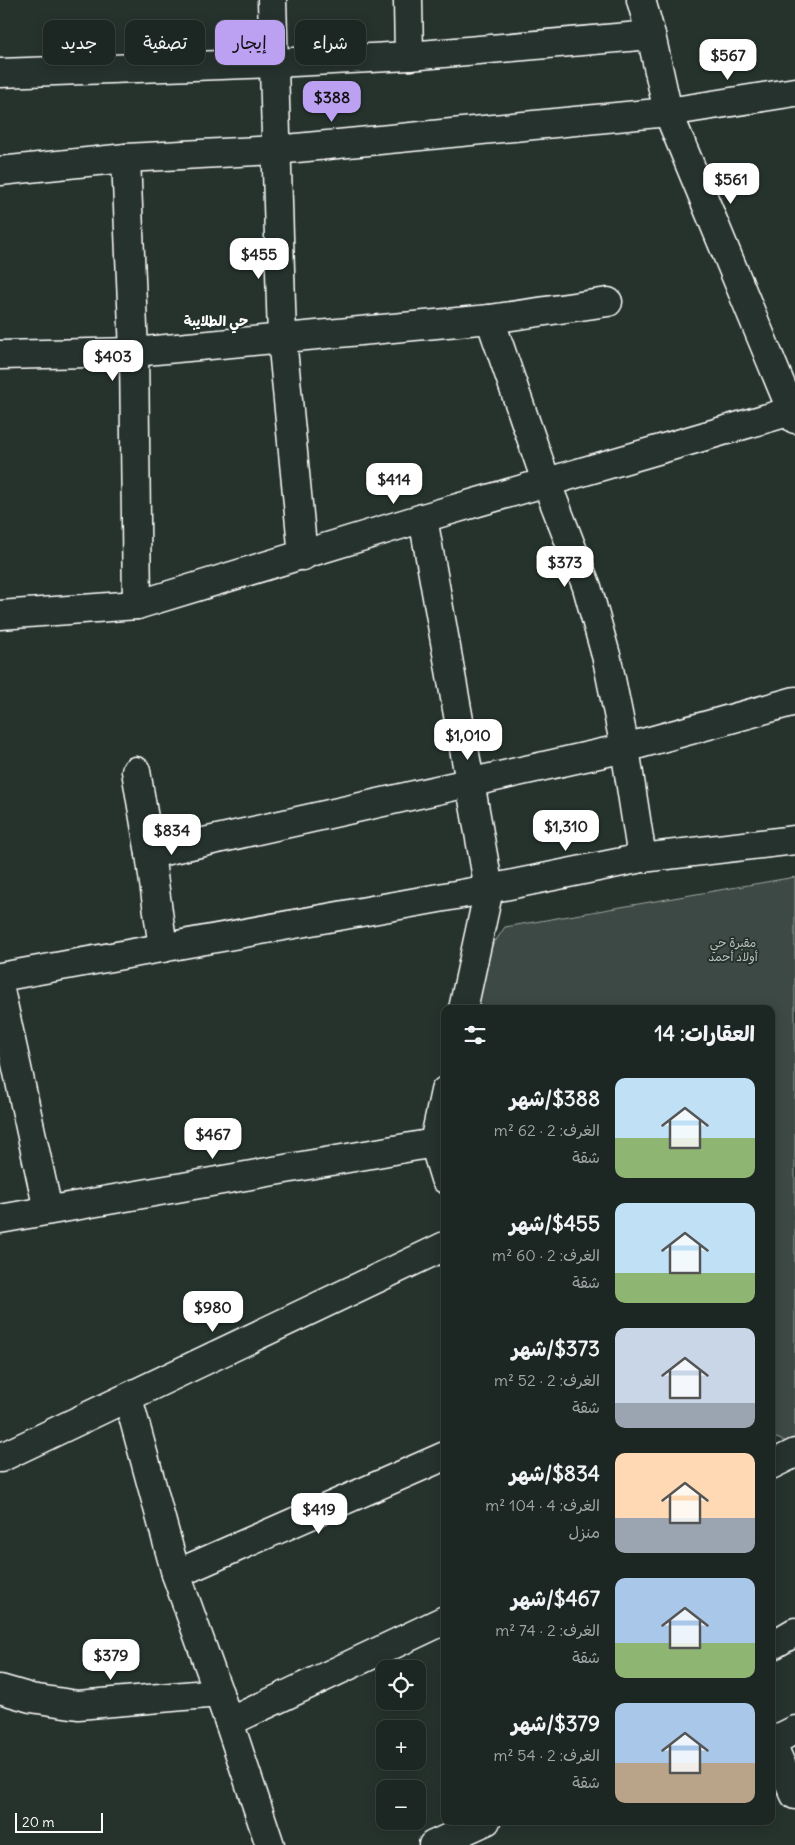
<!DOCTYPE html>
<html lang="ar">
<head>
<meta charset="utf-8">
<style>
  :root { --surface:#1c2622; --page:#29322f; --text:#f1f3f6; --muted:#a0a5a5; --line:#3a4340; --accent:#bca0f2 }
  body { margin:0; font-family:Delius,"Playpen Sans Arabic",sans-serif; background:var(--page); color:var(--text); direction:rtl; height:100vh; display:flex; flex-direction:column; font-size:19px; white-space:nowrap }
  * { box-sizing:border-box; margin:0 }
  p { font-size:16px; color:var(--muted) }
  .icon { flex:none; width:28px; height:28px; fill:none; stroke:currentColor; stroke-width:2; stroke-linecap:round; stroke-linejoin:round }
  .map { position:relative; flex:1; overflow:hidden; direction:ltr }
  .drawer { position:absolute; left:441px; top:1005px; width:334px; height:820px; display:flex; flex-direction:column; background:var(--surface); border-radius:10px; box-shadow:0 2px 12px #0003,0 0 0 1px var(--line); direction:rtl }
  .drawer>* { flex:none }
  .guide { position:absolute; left:15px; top:20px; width:351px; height:45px; direction:rtl; display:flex; gap:10px }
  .buttons { position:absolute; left:376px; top:1660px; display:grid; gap:10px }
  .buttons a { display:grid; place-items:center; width:50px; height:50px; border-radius:10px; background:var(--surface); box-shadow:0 2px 12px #0003,0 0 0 1px var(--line); font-size:25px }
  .scale { position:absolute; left:15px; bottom:12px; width:88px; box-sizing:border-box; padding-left:5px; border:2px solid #fff; border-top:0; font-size:14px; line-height:18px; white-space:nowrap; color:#fff; -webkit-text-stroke:4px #26332d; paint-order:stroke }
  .price { position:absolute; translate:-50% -42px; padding:0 11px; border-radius:10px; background:#fff; color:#222; font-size:16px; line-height:32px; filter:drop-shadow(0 1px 2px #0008) }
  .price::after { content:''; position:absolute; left:50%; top:30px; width:15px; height:11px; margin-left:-8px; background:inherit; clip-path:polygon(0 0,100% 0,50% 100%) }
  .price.on { background:var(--accent); color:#111 }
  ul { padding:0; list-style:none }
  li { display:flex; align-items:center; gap:15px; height:125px; padding:0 20px }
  li span { display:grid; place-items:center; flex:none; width:140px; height:100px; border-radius:10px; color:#555 }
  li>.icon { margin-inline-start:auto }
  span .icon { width:60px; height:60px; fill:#fffc; stroke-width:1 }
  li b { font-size:21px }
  h2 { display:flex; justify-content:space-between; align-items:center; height:60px; padding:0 20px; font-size:21px }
  .chip { padding:0 18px; border-radius:10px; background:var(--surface); box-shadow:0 2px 12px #0003,0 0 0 1px var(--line); font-size:18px; line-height:45px }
  .chip.on { background:var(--accent); color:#111 }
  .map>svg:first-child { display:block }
  .green { fill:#3e4944; stroke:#9ea4a2 }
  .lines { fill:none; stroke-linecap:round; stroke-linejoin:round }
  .minor-casing { stroke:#fff; stroke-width:31 }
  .minor { stroke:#26332d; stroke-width:28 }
  .labels { text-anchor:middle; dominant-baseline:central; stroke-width:4; stroke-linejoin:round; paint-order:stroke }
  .park-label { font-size:12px; fill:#bbbfbe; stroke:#26332d }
  .neighbourhood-label { font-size:14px; font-weight:bold; fill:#fff; stroke:#26332d }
</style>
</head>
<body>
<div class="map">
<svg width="795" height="1845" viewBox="0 0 795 1845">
  <rect width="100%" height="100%" fill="#26332d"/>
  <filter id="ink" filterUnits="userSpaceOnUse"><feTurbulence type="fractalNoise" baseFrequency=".02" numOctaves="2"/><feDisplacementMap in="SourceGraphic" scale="10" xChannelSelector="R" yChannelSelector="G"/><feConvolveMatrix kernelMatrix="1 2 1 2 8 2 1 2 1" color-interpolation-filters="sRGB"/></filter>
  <g filter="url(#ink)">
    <!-- green -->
    <polygon class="green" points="795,877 795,1445 771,1436 771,1009 464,1009 475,971 505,927"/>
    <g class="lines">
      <defs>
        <g id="minor">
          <polyline points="272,0 282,338 303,556"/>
          <polyline points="408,0 409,56"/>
          <polyline points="641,0 651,35 668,112 795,419"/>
          <polyline points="0,73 274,63 409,56 651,35"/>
          <polyline points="126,158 134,352 137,605"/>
          <polyline points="0,171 126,158 276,150 668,112 795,92"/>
          <polyline points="490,319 547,484 587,587 607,659 625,748 642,858"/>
          <polyline points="0,355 134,352 490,319 608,302"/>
          <polyline points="0,615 137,605 423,518 795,410"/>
          <polyline points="136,771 150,854 163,948"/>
          <polyline points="150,854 625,748 795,701"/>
          <polyline points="0,977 489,889 423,518"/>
          <polyline points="0,990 48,1210"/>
          <polyline points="463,1009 489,889 642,858 795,840"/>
          <polyline points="445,1091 434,1143 445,1179"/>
          <polyline points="0,1219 434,1143"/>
          <polyline points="128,1398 176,1574 229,1722 270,1845"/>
          <polyline points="0,1458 445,1246"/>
          <polyline points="771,1465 795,1453"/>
          <polyline points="176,1574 445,1456"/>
          <polyline points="771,1646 795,1632"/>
          <polyline points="0,1689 31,1698 78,1705 219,1693"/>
          <polyline points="229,1722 445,1620"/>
          <polyline points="771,1742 795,1795"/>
          <polyline points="771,1742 795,1730"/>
          <polyline points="433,1845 486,1821"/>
        </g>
      </defs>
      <!-- minor casing -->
      <use href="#minor" class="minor-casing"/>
      <!-- minor -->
      <use href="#minor" class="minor"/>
    </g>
  </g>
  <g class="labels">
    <!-- park labels -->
    <g class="park-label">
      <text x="733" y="942">مقبرة حي<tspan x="733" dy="14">أولاد أحمد</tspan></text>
    </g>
    <!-- neighbourhood labels -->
    <g class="neighbourhood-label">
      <text x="216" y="321">حي الطلايبة</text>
    </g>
  </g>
</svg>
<div class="buttons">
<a><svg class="icon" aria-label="locate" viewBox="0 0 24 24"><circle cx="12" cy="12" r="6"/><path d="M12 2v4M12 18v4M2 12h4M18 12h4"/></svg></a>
<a>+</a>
<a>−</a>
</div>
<div class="scale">20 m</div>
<b class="price" style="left:728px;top:81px">$567</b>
<b class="price on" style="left:332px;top:123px">$388</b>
<b class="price" style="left:731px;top:205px">$561</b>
<b class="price" style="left:259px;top:280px">$455</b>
<b class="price" style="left:113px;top:382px">$403</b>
<b class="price" style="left:394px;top:505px">$414</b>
<b class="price" style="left:565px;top:588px">$373</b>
<b class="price" style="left:468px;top:761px">$1,010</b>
<b class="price" style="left:566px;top:852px">$1,310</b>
<b class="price" style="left:172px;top:856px">$834</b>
<b class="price" style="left:213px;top:1160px">$467</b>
<b class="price" style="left:213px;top:1333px">$980</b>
<b class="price" style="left:319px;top:1535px">$419</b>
<b class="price" style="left:111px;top:1681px">$379</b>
<div class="guide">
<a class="chip">شراء</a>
<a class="chip on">إيجار</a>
<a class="chip">تصفية</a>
<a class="chip">جديد</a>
</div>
<section class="drawer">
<h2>العقارات: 14<svg class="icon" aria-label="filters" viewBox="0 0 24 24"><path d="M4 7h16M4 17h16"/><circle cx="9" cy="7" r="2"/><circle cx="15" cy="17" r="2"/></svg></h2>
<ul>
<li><span style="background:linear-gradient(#bfe0f5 60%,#8fb573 0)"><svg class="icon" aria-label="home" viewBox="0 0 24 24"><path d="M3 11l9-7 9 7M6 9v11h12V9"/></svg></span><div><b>$388/شهر</b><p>الغرف: 2 · 62 m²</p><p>شقة</p></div></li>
<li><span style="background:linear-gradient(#bfe0f5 70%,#8fb573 0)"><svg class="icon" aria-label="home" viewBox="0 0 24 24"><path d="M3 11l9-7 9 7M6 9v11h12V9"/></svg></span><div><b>$455/شهر</b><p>الغرف: 2 · 60 m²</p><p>شقة</p></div></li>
<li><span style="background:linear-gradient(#c9d6e8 75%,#9aa5b1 0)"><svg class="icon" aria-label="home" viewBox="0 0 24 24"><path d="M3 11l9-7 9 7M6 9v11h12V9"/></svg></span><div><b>$373/شهر</b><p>الغرف: 2 · 52 m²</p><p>شقة</p></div></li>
<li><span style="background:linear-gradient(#ffd9b3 65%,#9aa5b1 0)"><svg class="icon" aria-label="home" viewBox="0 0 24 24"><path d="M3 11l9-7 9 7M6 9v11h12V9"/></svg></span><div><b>$834/شهر</b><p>الغرف: 4 · 104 m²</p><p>منزل</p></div></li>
<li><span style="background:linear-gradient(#a9c7e8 65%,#8fb573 0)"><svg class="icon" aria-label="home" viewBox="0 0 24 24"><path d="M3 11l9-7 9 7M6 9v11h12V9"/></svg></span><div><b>$467/شهر</b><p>الغرف: 2 · 74 m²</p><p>شقة</p></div></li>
<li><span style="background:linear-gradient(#a9c7e8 60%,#b9a48a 0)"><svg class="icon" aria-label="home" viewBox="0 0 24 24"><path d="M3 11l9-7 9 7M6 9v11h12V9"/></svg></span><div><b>$379/شهر</b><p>الغرف: 2 · 54 m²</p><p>شقة</p></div></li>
</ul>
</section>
</div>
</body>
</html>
